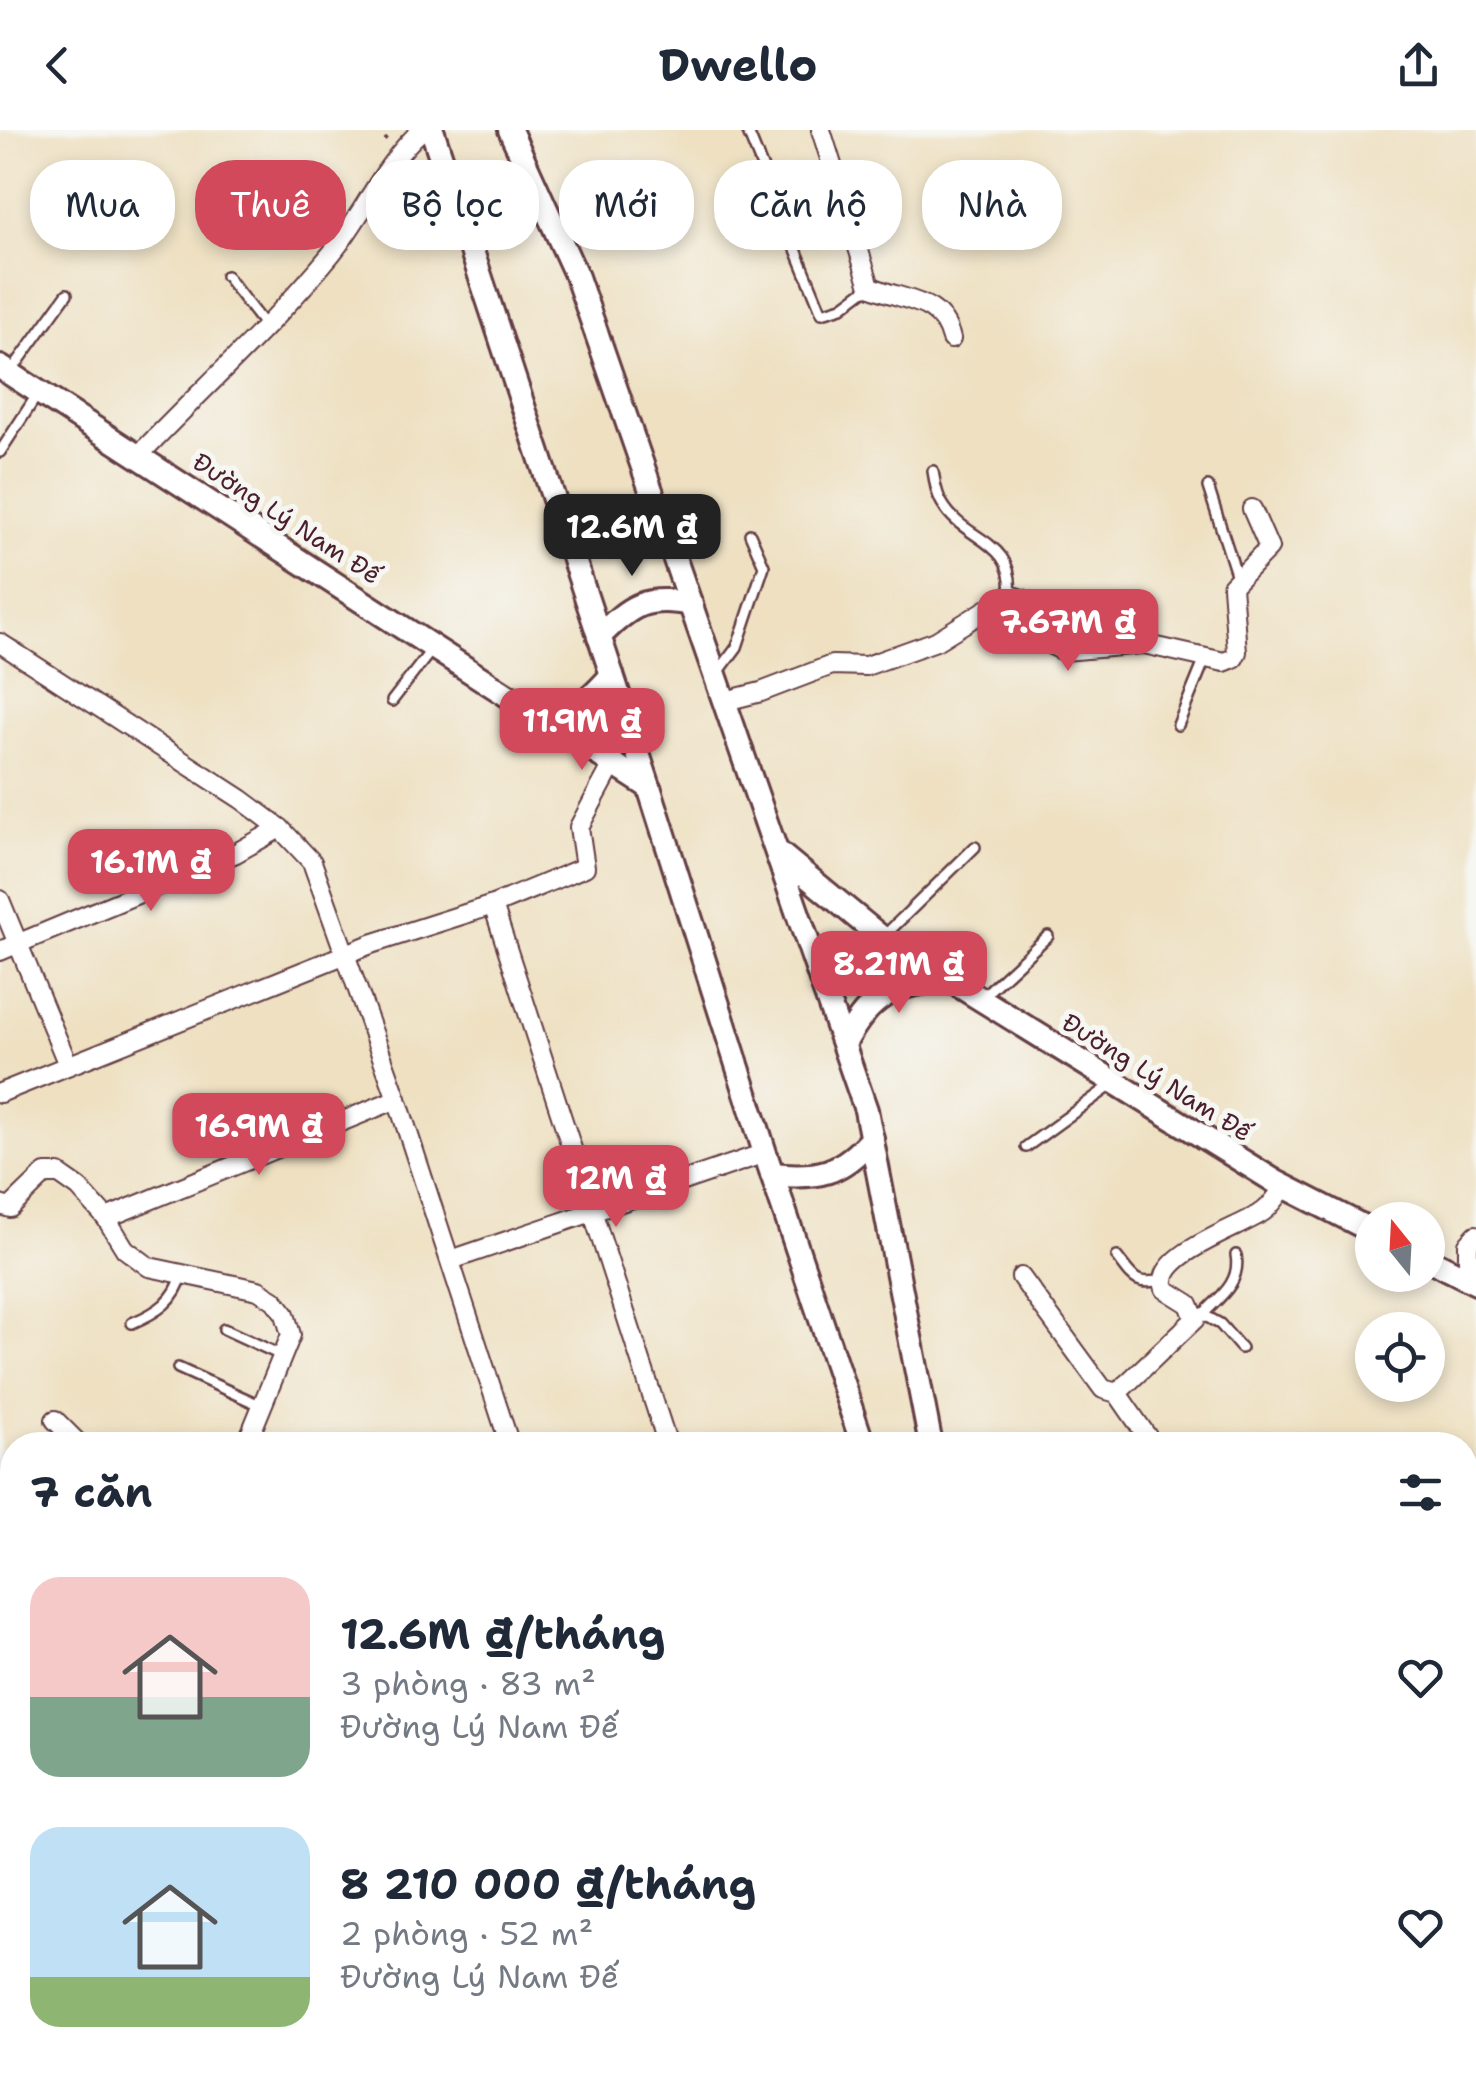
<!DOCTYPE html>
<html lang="vi">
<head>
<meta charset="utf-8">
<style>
  :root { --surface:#fff; --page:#f2f2f3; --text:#1f2937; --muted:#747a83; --accent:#d1495b }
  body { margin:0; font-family:"Shantell Sans",sans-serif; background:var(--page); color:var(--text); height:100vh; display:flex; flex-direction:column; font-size:38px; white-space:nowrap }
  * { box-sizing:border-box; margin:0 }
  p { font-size:32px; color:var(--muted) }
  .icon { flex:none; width:55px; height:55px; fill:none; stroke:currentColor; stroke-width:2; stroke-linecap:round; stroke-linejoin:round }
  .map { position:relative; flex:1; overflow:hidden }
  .drawer { position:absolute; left:0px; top:1302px; width:1478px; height:642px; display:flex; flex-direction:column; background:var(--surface); border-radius:40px 40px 0 0; box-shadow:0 5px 15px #0003 }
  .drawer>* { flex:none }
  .top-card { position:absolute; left:30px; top:30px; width:1418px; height:90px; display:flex; gap:20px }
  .needle { width:65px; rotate:342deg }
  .controls { position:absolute; left:1355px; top:1072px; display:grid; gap:20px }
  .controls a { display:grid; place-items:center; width:90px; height:90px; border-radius:50%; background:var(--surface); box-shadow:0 5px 15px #0003; font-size:50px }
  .price { position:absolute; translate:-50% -85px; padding:0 22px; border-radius:20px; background:var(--accent); color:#fff; font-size:32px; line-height:65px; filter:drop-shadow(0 2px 5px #0008) }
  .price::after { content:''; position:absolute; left:50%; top:60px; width:30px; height:22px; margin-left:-15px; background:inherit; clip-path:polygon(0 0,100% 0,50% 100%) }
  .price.current { background:#222; color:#fff }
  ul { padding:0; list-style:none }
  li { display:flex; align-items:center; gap:30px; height:250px; padding:0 30px }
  li span { display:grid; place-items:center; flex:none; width:280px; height:200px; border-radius:30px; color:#555 }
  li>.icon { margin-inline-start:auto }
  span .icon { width:120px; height:120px; fill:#fffc; stroke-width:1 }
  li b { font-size:42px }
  h2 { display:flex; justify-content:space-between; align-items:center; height:120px; padding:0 30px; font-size:42px }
  .chip { padding:0 35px; border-radius:40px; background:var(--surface); box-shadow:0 5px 15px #0003; font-size:35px; line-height:90px }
  .chip.current { background:var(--accent); color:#fff }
  header { display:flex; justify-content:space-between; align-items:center; height:130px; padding:0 30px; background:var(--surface); font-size:45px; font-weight:700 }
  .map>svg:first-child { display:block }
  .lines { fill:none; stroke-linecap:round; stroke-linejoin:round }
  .lane-casing { stroke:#633c42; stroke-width:14 }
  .street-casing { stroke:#633c42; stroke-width:22 }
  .secondary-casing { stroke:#633c42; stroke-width:28 }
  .path { stroke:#633c42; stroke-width:4; stroke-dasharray:2.5 8; stroke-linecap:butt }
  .lane { stroke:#fff; stroke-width:9 }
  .street { stroke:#fff; stroke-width:18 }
  .secondary { stroke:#fff; stroke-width:22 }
  .labels { text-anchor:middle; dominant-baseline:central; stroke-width:10; stroke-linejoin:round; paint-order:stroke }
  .street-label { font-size:25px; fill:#4a1f2b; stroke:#f6f6f2 }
</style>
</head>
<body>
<header><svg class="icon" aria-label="back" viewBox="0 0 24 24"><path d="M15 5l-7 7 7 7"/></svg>Dwello<svg class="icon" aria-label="share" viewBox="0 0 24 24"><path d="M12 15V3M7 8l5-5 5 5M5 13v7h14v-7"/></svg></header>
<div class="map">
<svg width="1476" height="1944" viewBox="0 0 1476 1944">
  <rect width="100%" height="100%" fill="#f6f6f2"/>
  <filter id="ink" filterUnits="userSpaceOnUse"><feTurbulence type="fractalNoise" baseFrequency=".01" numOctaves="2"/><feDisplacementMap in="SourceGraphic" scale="20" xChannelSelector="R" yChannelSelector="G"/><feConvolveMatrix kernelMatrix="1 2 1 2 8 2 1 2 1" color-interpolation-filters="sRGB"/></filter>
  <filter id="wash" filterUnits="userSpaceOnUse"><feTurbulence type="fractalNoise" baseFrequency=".0048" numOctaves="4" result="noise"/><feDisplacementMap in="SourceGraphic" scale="40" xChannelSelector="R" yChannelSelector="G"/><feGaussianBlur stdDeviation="2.25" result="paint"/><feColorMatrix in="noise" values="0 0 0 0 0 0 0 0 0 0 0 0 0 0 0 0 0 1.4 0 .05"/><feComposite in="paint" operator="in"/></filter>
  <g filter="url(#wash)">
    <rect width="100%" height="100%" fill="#eee0c1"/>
  </g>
  <g filter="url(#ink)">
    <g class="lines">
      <defs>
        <g id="lane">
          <polyline points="747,0 822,183 842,177 870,156"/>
          <polyline points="226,146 265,196"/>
          <polyline points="10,243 67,164"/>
          <polyline points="0,322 39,262"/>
          <path d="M933,341C935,352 936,364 942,373C964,412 1016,409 1010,465"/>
          <polyline points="1208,357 1237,447"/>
          <polyline points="717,544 737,517 764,436 750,404"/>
          <polyline points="392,571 433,518"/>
          <polyline points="1178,595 1205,529"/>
          <polyline points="884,806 975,717"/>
          <polyline points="980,869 1048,806"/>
          <polyline points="1026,1017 1113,954"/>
          <path d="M1117,1127C1133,1147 1134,1156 1162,1150"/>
          <polyline points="1200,1183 1220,1194 1241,1218"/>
          <path d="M1203,1184C1221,1166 1241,1152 1236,1125"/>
          <path d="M132,1193C158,1182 175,1171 183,1143"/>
          <polyline points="224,1199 285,1227"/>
          <polyline points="178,1238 262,1276"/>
          <polyline points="690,1932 692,1944"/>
        </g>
        <g id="street">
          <path d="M821,0L870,156C903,172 941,167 951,209"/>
          <path d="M139,325C203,258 273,195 331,124C364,84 383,34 422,0"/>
          <polyline points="0,513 241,669 280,698 312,732 397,969 510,1315"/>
          <polyline points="725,571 761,562 832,535 866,536 936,511 1010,465 1028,471 1047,513 1064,521 1144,514 1224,532 1234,528 1237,522 1232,456 1269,418 1252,379"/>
          <polyline points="0,770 68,935"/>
          <polyline points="493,775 668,1315"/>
          <polyline points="0,821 236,723 280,698"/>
          <polyline points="0,963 371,814 493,775 585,737 579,697 614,632"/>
          <polyline points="0,1075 10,1078 45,1044 59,1044 79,1058 106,1088 125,1119 149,1137 258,1160 274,1170 285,1184 291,1205 246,1315"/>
          <polyline points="106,1088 397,969"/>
          <polyline points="451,1130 765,1023"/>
          <polyline points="1021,1147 1103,1259 1117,1263 1153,1315"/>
          <polyline points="1468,1149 1468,1114 1476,1105"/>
          <path d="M1117,1263L1195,1189L1189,1174L1165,1159C1152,1125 1241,1098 1264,1081C1272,1075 1278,1065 1284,1057"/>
          <polyline points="55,1290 80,1315"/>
          <polyline points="0,1422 12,1422"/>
          <polyline points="0,1615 12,1638"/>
          <polyline points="1465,1849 1476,1866"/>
          <polyline points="0,1878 12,1867"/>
          <polyline points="940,1932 943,1944"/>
          <polyline points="175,1943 206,1932"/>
          <polyline points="822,1944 842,1932"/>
        </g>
        <g id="secondary">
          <polyline points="432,0 649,657 765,1023 863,1315"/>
          <polyline points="510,0 577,147 866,980 931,1315"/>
          <polyline points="0,237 649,657"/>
          <path d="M599,507C630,475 646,465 691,474"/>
          <path d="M541,589C578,581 587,573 612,545"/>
          <polyline points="779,723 882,808 1276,1052 1372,1101"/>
          <path d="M844,914C872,863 892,856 948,849"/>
          <path d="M772,1044C818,1049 841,1044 872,1008"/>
          <polyline points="1428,1129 1476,1153"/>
          <polyline points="1074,1932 1078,1944"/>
          <polyline points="1120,1932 1124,1944"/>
        </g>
      </defs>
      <!-- lane casing -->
      <use href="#lane" class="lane-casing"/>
      <!-- street casing -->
      <use href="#street" class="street-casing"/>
      <!-- secondary casing -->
      <use href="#secondary" class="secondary-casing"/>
      <!-- path -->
      <polyline class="path" points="378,0 388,12"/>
      <!-- lane -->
      <use href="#lane" class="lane"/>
      <!-- street -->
      <use href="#street" class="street"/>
      <!-- secondary -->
      <use href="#secondary" class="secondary"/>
    </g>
  </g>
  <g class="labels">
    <!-- street labels -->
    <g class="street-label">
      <text transform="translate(287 388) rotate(33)">Đường Lý Nam Đế</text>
      <text transform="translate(1157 947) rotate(32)">Đường Lý Nam Đế</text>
    </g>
  </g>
</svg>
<div class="controls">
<a><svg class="needle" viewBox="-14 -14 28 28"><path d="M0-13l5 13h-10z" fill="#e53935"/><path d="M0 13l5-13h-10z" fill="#747a83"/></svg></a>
<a><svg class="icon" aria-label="locate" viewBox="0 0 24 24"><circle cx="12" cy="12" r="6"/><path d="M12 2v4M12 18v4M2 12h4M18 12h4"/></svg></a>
</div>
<b class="price current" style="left:632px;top:449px">12.6M ₫</b>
<b class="price" style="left:1068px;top:544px">7.67M ₫</b>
<b class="price" style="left:582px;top:643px">11.9M ₫</b>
<b class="price" style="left:151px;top:784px">16.1M ₫</b>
<b class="price" style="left:899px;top:886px">8.21M ₫</b>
<b class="price" style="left:259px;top:1048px">16.9M ₫</b>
<b class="price" style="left:616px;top:1100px">12M ₫</b>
<div class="top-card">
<a class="chip">Mua</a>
<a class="chip current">Thuê</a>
<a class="chip">Bộ lọc</a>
<a class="chip">Mới</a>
<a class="chip">Căn hộ</a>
<a class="chip">Nhà</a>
</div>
<section class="drawer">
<h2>7 căn<svg class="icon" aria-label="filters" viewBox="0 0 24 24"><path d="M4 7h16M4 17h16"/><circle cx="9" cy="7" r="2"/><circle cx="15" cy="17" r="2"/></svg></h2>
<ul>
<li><span style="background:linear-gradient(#f6c9c9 60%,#7fa58c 0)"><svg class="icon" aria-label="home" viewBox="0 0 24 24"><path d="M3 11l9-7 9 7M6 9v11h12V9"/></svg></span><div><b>12.6M ₫/tháng</b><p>3 phòng · 83 m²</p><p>Đường Lý Nam Đế</p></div><svg class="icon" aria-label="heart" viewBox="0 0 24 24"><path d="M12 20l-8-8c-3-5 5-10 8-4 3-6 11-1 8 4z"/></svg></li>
<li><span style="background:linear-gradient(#bfe0f5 75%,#8fb573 0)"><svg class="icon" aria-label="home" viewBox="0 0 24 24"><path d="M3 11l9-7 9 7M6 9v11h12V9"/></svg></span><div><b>8 210 000 ₫/tháng</b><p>2 phòng · 52 m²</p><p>Đường Lý Nam Đế</p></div><svg class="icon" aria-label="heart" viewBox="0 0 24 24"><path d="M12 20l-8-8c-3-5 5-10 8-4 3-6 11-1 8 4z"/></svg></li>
</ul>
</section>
</div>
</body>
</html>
